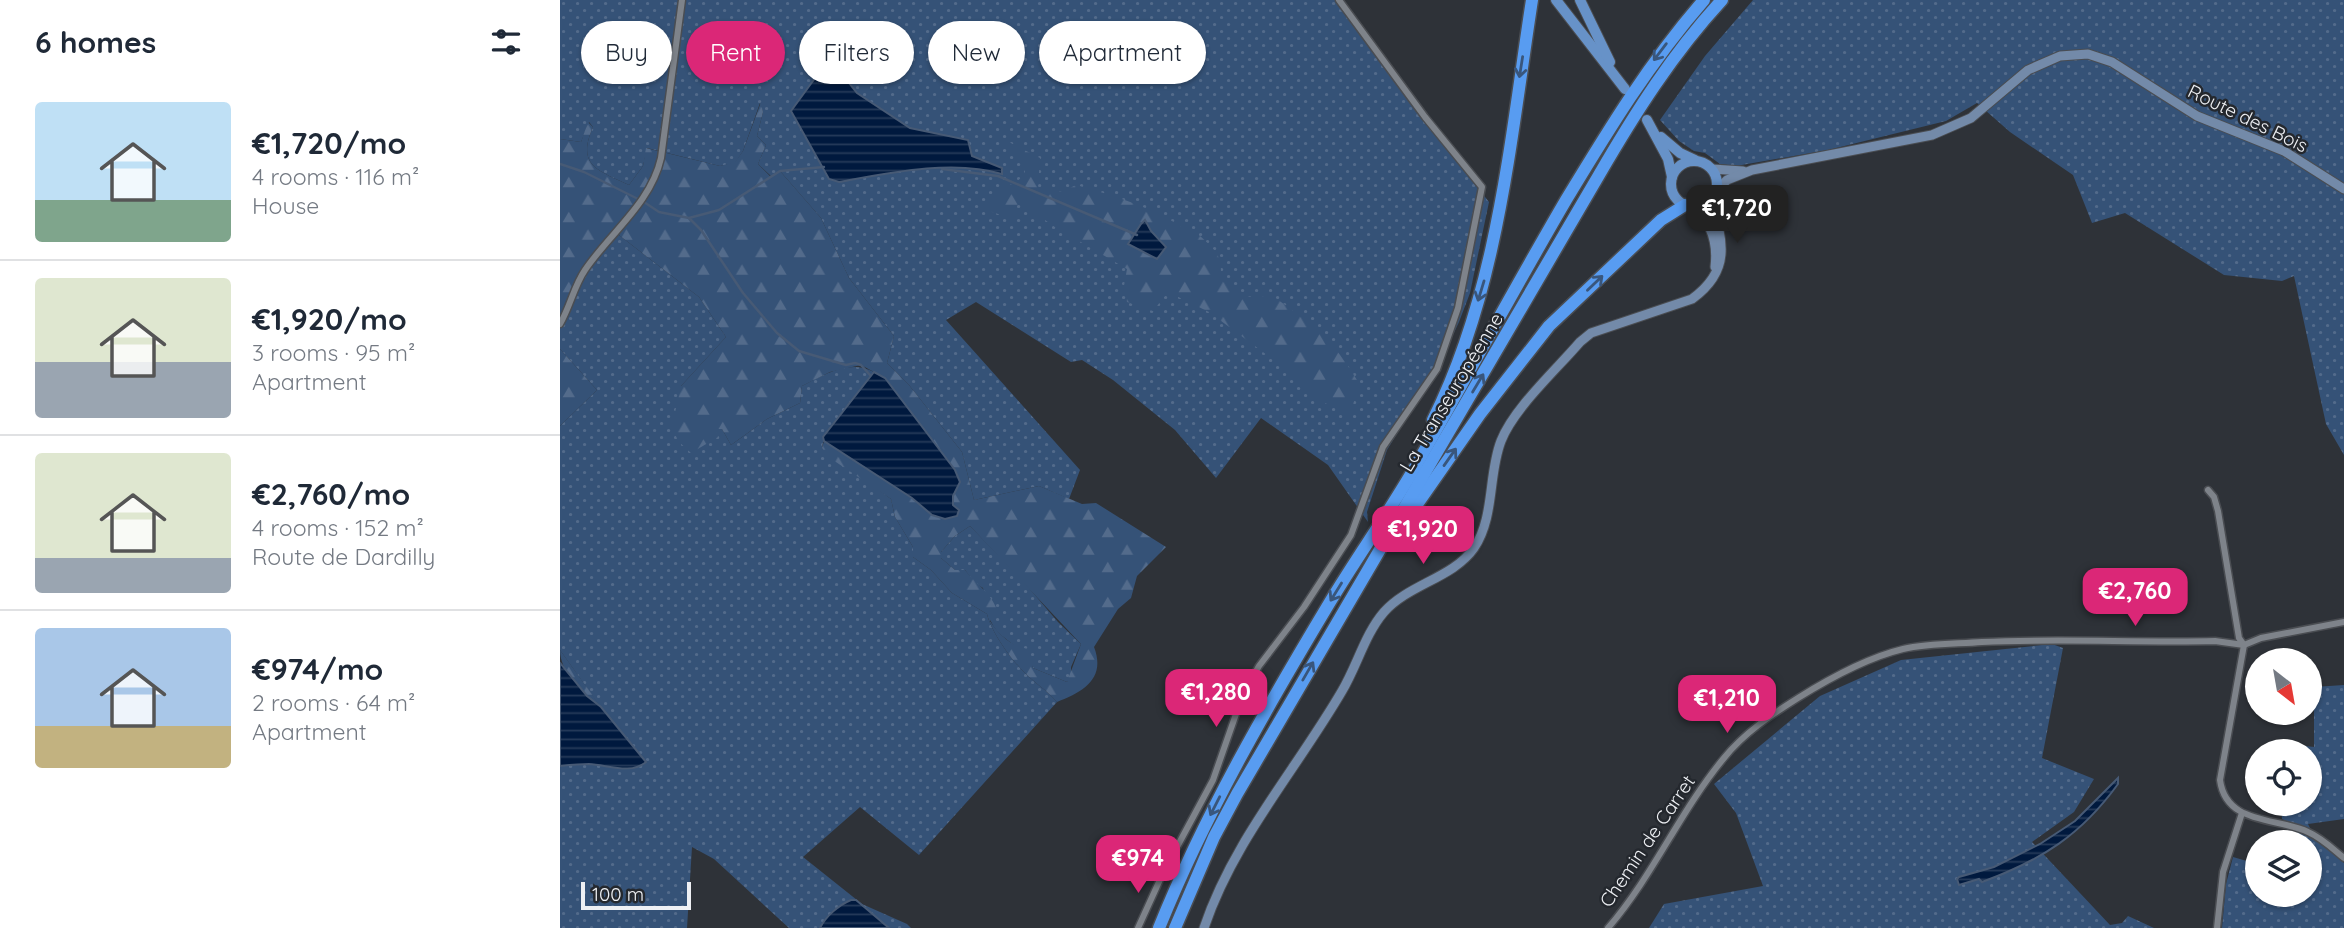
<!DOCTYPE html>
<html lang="en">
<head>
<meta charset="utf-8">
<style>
  :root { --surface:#fff; --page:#f2f2f3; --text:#1f2937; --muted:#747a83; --line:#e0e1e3; --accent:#db2777 }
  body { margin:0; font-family:Quicksand,sans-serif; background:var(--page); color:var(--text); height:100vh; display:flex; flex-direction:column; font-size:26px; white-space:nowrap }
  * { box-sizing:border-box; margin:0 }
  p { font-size:23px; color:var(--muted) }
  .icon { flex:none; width:38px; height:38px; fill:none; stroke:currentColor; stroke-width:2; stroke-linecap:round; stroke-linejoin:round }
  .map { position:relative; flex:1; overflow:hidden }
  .sheet { display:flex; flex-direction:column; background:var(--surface); width:560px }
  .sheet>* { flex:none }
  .guide { position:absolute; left:21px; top:21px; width:665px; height:63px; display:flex; gap:14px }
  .needle { width:46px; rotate:149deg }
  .buttons { position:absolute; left:1685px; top:648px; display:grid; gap:14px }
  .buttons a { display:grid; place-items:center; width:77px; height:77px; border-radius:50%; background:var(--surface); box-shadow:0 2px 5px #0004; font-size:35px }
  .scale { position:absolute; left:21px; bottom:18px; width:110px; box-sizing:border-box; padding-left:7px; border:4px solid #eef0f4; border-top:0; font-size:19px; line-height:24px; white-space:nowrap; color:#eef0f4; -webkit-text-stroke:5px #24282e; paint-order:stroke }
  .price { position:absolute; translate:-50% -60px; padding:0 16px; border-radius:14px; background:var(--accent); color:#fff; font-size:23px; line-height:46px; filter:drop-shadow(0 2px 4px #0008) }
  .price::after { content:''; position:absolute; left:50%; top:42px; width:21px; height:16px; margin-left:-10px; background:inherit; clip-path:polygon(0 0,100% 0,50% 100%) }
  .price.on { background:#222; color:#fff }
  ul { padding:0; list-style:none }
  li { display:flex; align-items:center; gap:21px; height:175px; padding:0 35px }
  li+li { border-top:2px solid var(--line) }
  li span { display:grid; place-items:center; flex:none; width:196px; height:140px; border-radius:7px; color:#555 }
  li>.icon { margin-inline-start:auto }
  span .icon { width:84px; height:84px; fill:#fffc; stroke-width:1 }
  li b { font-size:30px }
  h2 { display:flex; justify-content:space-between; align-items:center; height:84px; padding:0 35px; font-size:30px }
  .chip { padding:0 24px; border-radius:32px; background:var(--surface); box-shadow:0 2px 5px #0004; font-size:24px; line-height:63px }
  .chip.on { background:var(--accent); color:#fff }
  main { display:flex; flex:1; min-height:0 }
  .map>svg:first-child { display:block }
  .grass { fill:url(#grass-dots) }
  .forest { fill:url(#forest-firs); fill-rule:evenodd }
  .water { fill:url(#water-rules); stroke:#475a75; stroke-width:2 }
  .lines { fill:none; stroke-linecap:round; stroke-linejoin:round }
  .stream { stroke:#475a75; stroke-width:2.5 }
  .street-casing { stroke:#4a4d52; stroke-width:9 }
  .secondary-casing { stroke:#4a4d52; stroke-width:11 }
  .primary-casing { stroke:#4a4d52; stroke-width:12 }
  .highway-casing { stroke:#4a4d52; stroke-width:15 }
  .street { stroke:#7e838a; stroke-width:6 }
  .secondary { stroke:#738aa9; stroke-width:9 }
  .primary { stroke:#6792c8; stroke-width:10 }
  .highway { stroke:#589cf1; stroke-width:12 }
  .oneway { stroke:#39567c }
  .labels { text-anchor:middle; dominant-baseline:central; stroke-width:5; stroke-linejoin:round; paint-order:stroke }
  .street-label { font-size:19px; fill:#eef0f4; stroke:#24282e }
</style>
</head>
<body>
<main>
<section class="sheet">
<h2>6 homes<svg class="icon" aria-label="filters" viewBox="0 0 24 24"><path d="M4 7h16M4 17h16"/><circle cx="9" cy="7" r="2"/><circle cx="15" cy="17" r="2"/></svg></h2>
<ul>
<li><span style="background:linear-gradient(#bfe0f5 70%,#7fa58c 0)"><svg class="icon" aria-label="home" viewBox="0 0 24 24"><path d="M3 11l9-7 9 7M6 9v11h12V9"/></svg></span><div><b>€1,720/mo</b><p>4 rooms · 116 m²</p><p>House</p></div></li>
<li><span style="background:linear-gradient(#dfe7d0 60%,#9aa5b1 0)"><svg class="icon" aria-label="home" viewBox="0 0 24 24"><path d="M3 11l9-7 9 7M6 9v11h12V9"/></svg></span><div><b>€1,920/mo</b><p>3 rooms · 95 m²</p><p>Apartment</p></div></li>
<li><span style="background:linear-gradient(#dfe7d0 75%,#9aa5b1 0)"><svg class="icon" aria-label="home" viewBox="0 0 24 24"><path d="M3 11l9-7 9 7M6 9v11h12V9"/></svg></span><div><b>€2,760/mo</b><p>4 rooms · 152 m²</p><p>Route de Dardilly</p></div></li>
<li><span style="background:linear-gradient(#a9c7e8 70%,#c2b280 0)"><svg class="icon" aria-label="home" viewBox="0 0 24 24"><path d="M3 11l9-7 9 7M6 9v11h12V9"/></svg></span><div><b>€974/mo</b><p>2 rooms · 64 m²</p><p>Apartment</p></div></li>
</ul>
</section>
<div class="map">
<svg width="1784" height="928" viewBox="0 0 1784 928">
  <defs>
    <pattern id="grass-dots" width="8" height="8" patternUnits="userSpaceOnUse" patternTransform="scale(1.75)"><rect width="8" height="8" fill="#355277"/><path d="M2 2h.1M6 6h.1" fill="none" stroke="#536b8b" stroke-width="1.8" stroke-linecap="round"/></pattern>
    <pattern id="forest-firs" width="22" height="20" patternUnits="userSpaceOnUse" patternTransform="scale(1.75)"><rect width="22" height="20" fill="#355277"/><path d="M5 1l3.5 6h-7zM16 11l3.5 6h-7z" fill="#536b8b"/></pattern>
    <pattern id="water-rules" width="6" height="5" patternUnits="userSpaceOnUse" patternTransform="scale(1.75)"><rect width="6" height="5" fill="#00193e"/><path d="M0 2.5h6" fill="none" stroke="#263b5a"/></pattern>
  </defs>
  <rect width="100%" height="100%" fill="#2e3238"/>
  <!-- grass -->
  <g class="grass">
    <path d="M0,0H776L838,86L929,202L910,293L899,322L878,367L827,450L807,512L808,522L768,465L701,418L656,478L615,430L553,380L522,360L511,362L416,302L386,320L520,470L509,499L479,486L414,500L402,452L349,385L327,363L334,336L289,278L261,218L220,171L212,177L198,164L206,145L197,136L203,112L200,103L183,151L175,163L160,166L87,148L83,166L69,185C38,170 16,166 33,127L29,122L21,142L0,139Z"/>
    <polygon points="1193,0 1784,0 1784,455 1766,424 1734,276 1722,281 1664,275 1565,213 1532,223 1513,175 1450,132 1417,103 1386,121 1268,150 1176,166 1160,164 1145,153 1134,151 1119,141 1100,120 1145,56"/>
    <path d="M55,232L139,297L166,337L121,386L154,428L162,429L171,445L207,419L240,403L242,386C265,374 290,359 314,372L264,437L262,448L331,499L335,517L353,547V557L371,570L392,593L427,614C431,631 450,658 463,671C473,682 487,690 497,702L359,855L300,807L243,857L302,904L347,924L351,928H229L154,859L132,847L127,928H0V663L27,696L39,705L0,650V426L37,390L0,349V324L24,272Z"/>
    <path d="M410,526L462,580L498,622L521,644L511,667V676L507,682L473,668C468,651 448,643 437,631C427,620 426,602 423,588L415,583L405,570H395L381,558V552L395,536Z"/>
    <polygon points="1492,644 1503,648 1482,758 1534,779 1514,812 1472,842 1550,925 1562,923 1568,916 1594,928 1089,928 1104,904 1203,886 1176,813 1154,784 1260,696 1341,660"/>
    <polygon points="1784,685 1784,819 1748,824 1755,838 1784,863 1784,928 1662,928 1666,884 1673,857 1697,864 1698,894 1750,894 1750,842 1736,842 1738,827 1722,819 1721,803 1750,803 1750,751 1719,751 1719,743 1754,747 1754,687"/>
  </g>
  <!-- forest -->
  <g class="forest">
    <path d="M201,102L203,112L197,136L206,145L198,164L211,177L220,171L261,218L289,278L334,336L327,363L349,385L402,452L414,500L479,486L522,504L536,503L606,547L577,576L571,598L558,609L534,647C546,678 524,692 497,702C487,690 473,682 463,671C450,658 431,631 427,614L392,593L371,570L353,557V547L335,517L331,499L270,458L262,448L264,441L352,498L372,515L393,505V496L400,482L395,470L325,378L301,365L270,372L242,386L240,403L207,419L171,445L162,429H155L158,437L131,453L118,441L112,426L121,386L166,337L139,297L55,232L24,272L0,324V139L21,142L28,122L33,127C16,166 38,170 69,185L83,166L86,148L160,166L175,162L183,151ZM410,526L521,644L507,682L473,668L469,649C452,647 439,635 430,621L438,614C434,595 417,585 405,570H395L381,558V552L395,536Z"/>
    <path d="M445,140L480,158L478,187C493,195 501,193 516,185C558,197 599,209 635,236H640C654,249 661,254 661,273C681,296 680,300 711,295C754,325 773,339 800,385L789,415L751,396L719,364L649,312L608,292L593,311L567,302L564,286L567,269L495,227L462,204L456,205L453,219L423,209C431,203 434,197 441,191C450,182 457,186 465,172L461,159Z"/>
    <polygon points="0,349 37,390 0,426"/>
    <path d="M0,650L41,707C23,693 0,673 0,650Z"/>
  </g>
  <!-- water -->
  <g class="water">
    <path d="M268,68L281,73L297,93L350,128L408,140L412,156L442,168V174C393,159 328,173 279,182L269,179L231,111L261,70Z"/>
    <polygon points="585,220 591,231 606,247 597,259 568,244 581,224"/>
    <polygon points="314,372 325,378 395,470 400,482 393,496 393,505 399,510 397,516 385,519 372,515 352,498 264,441 263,437"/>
    <path d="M0,663L27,696L41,707L86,762C71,775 48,765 29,764C20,764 10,765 0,766Z"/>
    <path d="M1558,778V784C1521,835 1482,860 1422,882L1419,879L1399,885L1397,879L1399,877L1434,867L1480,844L1515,821Z"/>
    <path d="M291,900H296L329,928H260C266,916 279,905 291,900Z"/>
  </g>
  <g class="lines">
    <!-- stream -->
    <g class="stream">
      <polyline points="0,164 24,172 78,199"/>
      <polyline points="382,169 438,176 577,235"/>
      <polyline points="84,202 99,212 129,218 141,230 183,293 217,333 239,351 286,365 295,363 301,365 310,375"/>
      <polyline points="129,218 159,210 220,171 264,167"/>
    </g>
    <defs>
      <g id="street">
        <path d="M0,324C10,307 14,286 25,270C50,233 91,203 101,158L122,0"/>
        <path d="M1648,490L1654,497L1658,511L1679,638L1684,645L1660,780C1666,825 1716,817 1748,832C1762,838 1773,849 1784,858"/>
        <polyline points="578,928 603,873 653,780 676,714 690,682 699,666 744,607 791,535 823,447 877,369 898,308 922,187 865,117 779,0"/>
        <path d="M1048,928C1093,876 1120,811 1164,758C1184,733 1211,715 1238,698C1270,678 1306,658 1343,649C1369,643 1397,644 1422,642C1500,638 1578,643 1655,641L1684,645L1701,638L1784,622"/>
        <polyline points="1657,928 1663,872 1682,813"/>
      </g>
      <g id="secondary">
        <polyline points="1152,169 1183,171"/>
        <polyline points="1157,190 1167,180 1192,170 1372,135 1411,118 1468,70 1500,56 1528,54 1552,62 1637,116 1724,151 1784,189"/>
        <path d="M1132,207C1152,222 1158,242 1155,267"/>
        <path d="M644,928C673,841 736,770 782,691C797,666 805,634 824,612C849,584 893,578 914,548C935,517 928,474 941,441C954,408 996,370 1020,342L1031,333L1132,299C1172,270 1163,241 1151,200"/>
      </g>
      <g id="primary">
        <polyline points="996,0 1065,89"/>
        <polyline points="1020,0 1050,62"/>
        <polyline points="1087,120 1108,159 1112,177"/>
        <polyline points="1101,137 1120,153 1135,160"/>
        <circle cx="1134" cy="184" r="23"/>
      </g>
      <g id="highway">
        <path d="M873,420C938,290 950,141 972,0"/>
        <polyline points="839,522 851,513 920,414 989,326 1101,220 1125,205"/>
        <path d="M599,928C645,814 707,707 770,602C797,557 828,514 854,469C905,380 954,289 1006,200C1049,129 1089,63 1144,0"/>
        <path d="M615,928L654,837L677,794L1039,175C1075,113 1113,53 1162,0"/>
      </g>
    </defs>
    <!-- street casing -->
    <use href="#street" class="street-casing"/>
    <!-- secondary casing -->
    <use href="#secondary" class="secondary-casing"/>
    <!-- primary casing -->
    <use href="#primary" class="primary-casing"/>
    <!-- highway casing -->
    <use href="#highway" class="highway-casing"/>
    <!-- street -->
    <use href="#street" class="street"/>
    <!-- secondary -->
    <use href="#secondary" class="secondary"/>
    <!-- primary -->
    <use href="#primary" class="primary"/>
    <!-- highway -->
    <use href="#highway" class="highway"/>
  </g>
  <!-- one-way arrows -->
  <defs><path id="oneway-shaft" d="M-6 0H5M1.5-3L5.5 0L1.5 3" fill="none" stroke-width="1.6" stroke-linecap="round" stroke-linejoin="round" transform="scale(1.75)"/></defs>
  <g class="oneway">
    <use href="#oneway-shaft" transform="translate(1100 52) rotate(127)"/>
    <use href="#oneway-shaft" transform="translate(961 67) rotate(99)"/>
    <use href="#oneway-shaft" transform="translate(1035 283) rotate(-44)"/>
    <use href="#oneway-shaft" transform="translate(921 291) rotate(107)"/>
    <use href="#oneway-shaft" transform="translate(918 383) rotate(-59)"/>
    <use href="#oneway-shaft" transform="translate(890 457) rotate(-55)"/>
    <use href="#oneway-shaft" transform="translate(776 592) rotate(122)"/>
    <use href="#oneway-shaft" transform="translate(748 671) rotate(-60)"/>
    <use href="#oneway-shaft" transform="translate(655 806) rotate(117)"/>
  </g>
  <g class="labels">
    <!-- street labels -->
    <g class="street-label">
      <text transform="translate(1688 118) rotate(26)">Route des Bois</text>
      <text transform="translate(891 392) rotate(-59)">La Transeuropéenne</text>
      <text transform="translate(1087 841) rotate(-56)">Chemin de Carret</text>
    </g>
  </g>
</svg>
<div class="buttons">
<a><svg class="needle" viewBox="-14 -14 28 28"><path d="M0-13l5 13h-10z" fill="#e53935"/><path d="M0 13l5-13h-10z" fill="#747a83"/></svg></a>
<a><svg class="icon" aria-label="locate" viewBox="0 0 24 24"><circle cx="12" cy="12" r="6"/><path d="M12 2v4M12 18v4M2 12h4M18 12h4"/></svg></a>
<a><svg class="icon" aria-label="layers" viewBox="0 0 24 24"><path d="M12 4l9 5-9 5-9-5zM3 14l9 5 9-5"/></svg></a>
</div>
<div class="scale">100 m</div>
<b class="price on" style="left:1177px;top:245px">€1,720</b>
<b class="price" style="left:863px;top:566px">€1,920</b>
<b class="price" style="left:1575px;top:628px">€2,760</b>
<b class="price" style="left:656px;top:729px">€1,280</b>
<b class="price" style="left:1167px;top:735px">€1,210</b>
<b class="price" style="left:578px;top:895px">€974</b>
<div class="guide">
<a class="chip">Buy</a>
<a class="chip on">Rent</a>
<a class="chip">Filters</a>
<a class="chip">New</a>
<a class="chip">Apartment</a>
</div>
</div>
</main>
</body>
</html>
